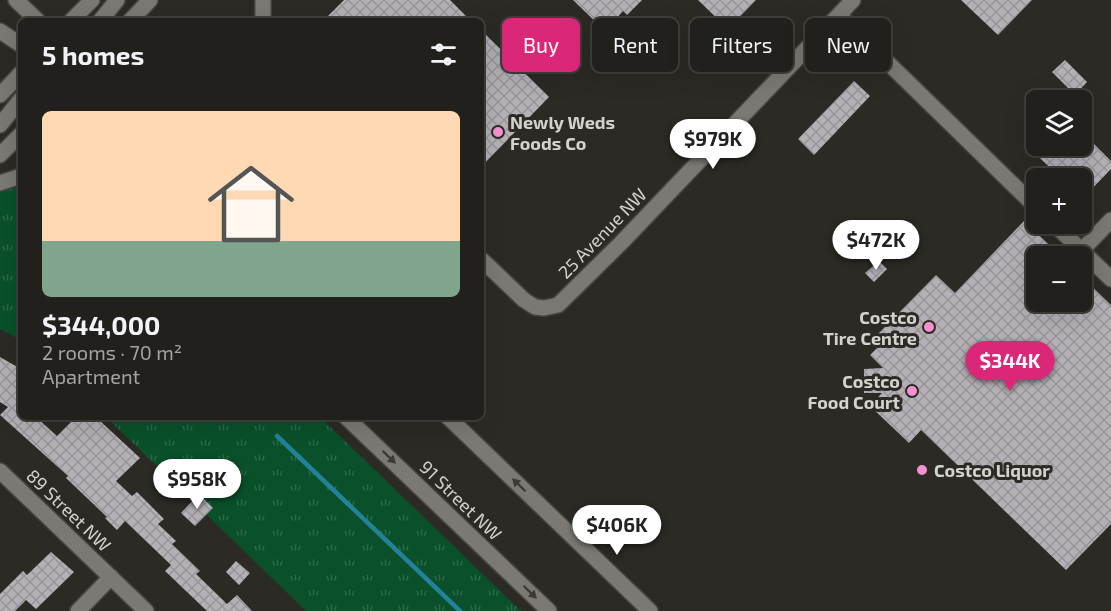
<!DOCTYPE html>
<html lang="en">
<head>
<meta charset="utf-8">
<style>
  :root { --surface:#21201c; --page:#292825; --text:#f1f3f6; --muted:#a2a3a3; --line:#3e3e3b; --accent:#db2777 }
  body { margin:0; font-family:"Exo 2",sans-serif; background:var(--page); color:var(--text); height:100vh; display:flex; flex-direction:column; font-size:22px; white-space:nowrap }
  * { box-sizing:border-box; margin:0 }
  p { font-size:20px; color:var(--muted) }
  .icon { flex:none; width:33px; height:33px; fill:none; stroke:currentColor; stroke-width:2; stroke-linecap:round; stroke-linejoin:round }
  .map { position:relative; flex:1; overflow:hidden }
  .drawer { position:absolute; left:18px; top:18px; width:466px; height:402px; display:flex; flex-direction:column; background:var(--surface); border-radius:9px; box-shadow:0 6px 24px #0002,0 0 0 2px var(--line) }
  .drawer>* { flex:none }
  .guide { position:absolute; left:502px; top:18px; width:518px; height:54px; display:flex; gap:12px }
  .buttons { position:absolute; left:1026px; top:90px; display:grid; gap:12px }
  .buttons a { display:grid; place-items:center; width:66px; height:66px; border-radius:9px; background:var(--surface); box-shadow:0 6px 24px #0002,0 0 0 2px var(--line); font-size:30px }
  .price { position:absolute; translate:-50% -51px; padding:0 14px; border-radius:21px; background:#fff; color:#222; font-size:20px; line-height:39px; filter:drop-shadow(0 2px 3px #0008) }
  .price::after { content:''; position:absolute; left:50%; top:36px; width:18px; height:14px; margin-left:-9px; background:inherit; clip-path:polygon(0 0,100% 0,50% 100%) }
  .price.on { background:var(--accent); color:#fff }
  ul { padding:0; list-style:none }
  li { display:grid; align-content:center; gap:12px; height:318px; padding:0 24px }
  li+li { border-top:2px solid var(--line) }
  li span { display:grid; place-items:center; height:186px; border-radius:9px; color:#555 }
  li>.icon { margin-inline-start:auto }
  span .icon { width:108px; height:108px; fill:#fffc; stroke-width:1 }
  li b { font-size:26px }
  h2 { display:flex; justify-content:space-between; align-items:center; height:72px; padding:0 24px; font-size:26px }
  .chip { padding:0 21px; border-radius:9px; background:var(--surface); box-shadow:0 6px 24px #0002,0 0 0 2px var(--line); font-size:21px; line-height:54px }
  .chip.on { background:var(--accent); color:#fff }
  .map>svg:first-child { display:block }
  .grass { fill:url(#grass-tufts) }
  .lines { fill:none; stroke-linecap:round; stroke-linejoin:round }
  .stream { stroke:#218299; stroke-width:4.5 }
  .building { fill:url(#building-cross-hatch) }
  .street-casing { stroke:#464540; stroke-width:18 }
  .secondary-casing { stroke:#464540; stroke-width:18 }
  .street { stroke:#7c7974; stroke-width:15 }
  .secondary { stroke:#7c7974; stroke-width:15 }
  .oneway { fill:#3c3a35 }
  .poi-dot { fill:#f590d1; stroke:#2c2a25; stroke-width:2 }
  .labels { text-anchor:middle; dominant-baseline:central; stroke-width:6; stroke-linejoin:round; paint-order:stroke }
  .poi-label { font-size:18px; font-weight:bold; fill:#d3d2ce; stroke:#2c2a25; text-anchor:start }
  .street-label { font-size:18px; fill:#d3d2ce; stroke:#2c2a25 }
</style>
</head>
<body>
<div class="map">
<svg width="1111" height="611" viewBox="0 0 1111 611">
  <defs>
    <pattern id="grass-tufts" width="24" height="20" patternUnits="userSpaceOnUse" patternTransform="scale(1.5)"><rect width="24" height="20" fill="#0a502b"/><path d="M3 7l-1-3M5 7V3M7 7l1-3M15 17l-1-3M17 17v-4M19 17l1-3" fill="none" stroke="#2d6849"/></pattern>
    <pattern id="building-cross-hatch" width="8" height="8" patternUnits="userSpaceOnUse" patternTransform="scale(1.5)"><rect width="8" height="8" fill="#b5b0b6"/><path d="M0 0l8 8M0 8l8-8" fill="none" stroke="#989498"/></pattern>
  </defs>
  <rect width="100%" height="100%" fill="#2c2a25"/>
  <!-- grass -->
  <g class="grass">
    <polygon points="21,184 21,340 0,329 0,192"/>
    <polygon points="106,417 320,417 521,611 306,611"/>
  </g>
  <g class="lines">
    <!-- stream -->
    <polyline class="stream" points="277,436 460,611"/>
  </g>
  <!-- building -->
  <g class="building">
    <polygon points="344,0 450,0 471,21 323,21"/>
    <polygon points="573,0 642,0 627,15 623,11 605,31"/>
    <polygon points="698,0 756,0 728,29"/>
    <polygon points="961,0 1032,0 998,35"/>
    <polygon points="482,31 549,97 482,166"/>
    <polygon points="1065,60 1087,82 1075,95 1052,72"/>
    <polygon points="854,81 870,96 814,155 798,139"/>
    <polygon points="1082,132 1111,161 1111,169 1082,199 1082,178 1061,178 1027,146 1082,146"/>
    <polygon points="1024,221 1061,256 1036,256 1036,302 1082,302 1082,277 1111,305 1111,524 1066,570 921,430 909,443 870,406 882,393 864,393 864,369 883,368 870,355 881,344 875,337 936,275 955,293"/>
    <polygon points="879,261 887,269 874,282 865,273"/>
    <polygon points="0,357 21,369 21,390 16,398 21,394 21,417 36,417 57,436 76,417 89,417 95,422 98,419 140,458 116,481 132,496 137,492 164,519 158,524 176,541 172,544 200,571 196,574 227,604 237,595 252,611 207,611 165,571 171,565 125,521 117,530 105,518 107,517 66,478 68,476 0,415 8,407 0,402"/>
    <polygon points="199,494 213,508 195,526 181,513"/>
    <polygon points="51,552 74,572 36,609 26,600 15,611 0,611 0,594 23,571 27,575"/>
    <polygon points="236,561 250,573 239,585 226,572"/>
  </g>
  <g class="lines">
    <defs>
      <g id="street">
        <polyline points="263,0 263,21"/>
        <polyline points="839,15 1036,207"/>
        <polyline points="1054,224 1111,279"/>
        <polyline points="1082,250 1111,220"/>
        <polyline points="482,260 524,300 535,307 544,308 558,305 621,243 853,0"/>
        <polyline points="0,471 146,611"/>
        <polyline points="78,611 111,577"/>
      </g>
      <g id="secondary">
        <polyline points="16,0 38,21"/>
        <polyline points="71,21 92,0"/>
        <polyline points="100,21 117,0"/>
        <polyline points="130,21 150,0"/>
        <polyline points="0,31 21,45"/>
        <polyline points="0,95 21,73"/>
        <polyline points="0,125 21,99"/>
        <polyline points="0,155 21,134"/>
        <polyline points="0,183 21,176"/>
        <polyline points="346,417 549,611"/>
        <polyline points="448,417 650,611"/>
      </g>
    </defs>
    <!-- street casing -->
    <use href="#street" class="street-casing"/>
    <!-- secondary casing -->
    <use href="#secondary" class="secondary-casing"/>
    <!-- street -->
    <use href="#street" class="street"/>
    <!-- secondary -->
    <use href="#secondary" class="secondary"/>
  </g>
  <!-- one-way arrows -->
  <defs><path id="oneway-solid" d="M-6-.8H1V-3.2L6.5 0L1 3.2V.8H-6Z" transform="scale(1.5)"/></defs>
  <g class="oneway">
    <use href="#oneway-solid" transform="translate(389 457) rotate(44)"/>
    <use href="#oneway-solid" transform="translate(519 485) rotate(-136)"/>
    <use href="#oneway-solid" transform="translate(530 592) rotate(44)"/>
  </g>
  <!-- markers -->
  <g class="poi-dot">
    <circle cx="498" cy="132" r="6"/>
    <circle cx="929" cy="327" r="6"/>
    <circle cx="912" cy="391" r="6"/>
    <circle cx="922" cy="470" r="6"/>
  </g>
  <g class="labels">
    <!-- poi labels -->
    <g class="poi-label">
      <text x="510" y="122">Newly Weds<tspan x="510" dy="21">Foods Co</tspan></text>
      <text x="917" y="317" text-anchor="end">Costco<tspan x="917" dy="21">Tire Centre</tspan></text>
      <text x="900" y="381" text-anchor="end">Costco<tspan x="900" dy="21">Food Court</tspan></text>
      <text x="934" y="470">Costco Liquor</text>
    </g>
    <!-- street labels -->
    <g class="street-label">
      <text transform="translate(602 233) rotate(-46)">25 Avenue NW</text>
      <text transform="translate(461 500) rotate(44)">91 Street NW</text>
      <text transform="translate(69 510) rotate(44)">89 Street NW</text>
    </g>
  </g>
</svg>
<div class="buttons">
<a><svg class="icon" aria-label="layers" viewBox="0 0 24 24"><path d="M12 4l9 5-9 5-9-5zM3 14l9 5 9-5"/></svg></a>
<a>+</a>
<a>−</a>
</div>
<b class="price" style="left:713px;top:170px">$979K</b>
<b class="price" style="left:876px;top:271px">$472K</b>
<b class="price on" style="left:1010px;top:392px">$344K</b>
<b class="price" style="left:197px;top:510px">$958K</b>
<b class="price" style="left:617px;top:556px">$406K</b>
<div class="guide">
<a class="chip on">Buy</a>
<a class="chip">Rent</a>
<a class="chip">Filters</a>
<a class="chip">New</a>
</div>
<section class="drawer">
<h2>5 homes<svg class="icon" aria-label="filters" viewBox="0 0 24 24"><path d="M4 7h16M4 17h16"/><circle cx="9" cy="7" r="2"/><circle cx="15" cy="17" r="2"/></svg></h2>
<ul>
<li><span style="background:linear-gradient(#ffd9b3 70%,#7fa58c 0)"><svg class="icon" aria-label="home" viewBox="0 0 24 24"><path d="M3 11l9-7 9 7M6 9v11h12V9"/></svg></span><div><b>$344,000</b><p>2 rooms · 70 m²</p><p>Apartment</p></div></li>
</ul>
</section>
</div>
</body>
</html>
